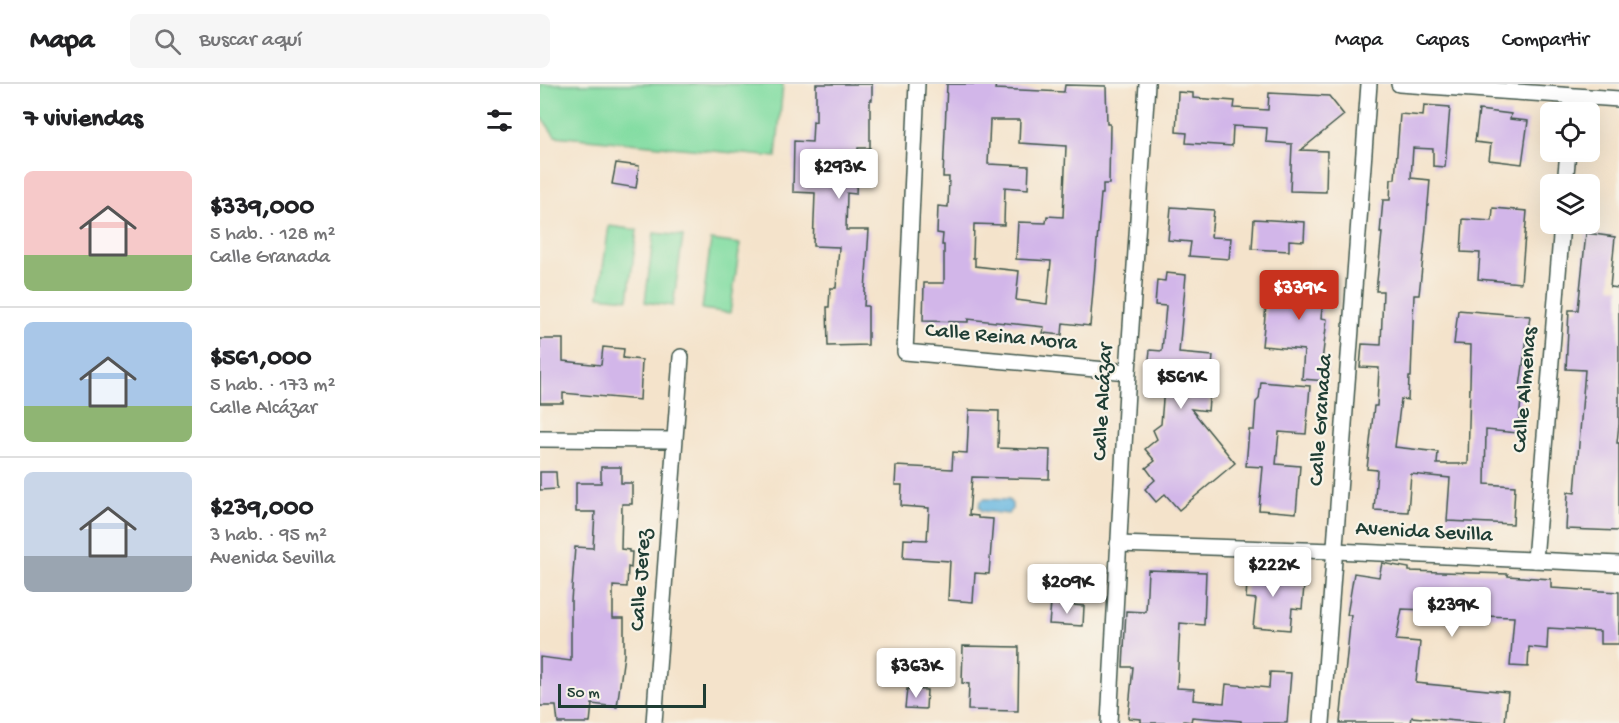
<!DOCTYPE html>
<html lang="es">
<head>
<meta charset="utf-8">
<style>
  :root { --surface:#fff; --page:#f6f6f6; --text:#202124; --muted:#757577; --line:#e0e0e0; --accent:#c8321e }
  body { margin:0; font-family:"Gochi Hand",sans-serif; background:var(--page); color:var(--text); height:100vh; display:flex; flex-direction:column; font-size:22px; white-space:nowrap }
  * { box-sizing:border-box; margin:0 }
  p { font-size:20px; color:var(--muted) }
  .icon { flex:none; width:33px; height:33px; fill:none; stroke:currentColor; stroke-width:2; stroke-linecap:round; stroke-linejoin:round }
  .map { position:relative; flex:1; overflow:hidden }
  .sheet { display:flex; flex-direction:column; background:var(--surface); width:540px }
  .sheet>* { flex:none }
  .tools { position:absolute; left:1000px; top:18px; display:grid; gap:12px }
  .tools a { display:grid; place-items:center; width:60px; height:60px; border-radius:9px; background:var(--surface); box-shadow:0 6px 24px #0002; font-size:30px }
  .scale { position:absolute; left:18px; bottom:15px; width:148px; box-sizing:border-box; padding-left:6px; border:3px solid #1f3d34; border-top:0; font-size:16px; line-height:21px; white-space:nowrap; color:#1f3d34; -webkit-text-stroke:4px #f7f3e8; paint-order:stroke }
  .price { position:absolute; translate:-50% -51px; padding:0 14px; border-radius:6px; background:#fff; color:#222; font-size:20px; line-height:39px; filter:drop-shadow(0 2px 3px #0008) }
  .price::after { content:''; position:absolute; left:50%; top:36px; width:18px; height:14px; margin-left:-9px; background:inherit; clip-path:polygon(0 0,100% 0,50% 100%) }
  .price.active { background:var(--accent); color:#fff }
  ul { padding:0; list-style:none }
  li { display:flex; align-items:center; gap:18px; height:150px; padding:0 24px }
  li+li { border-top:2px solid var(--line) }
  li span { display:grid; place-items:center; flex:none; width:168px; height:120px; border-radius:9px; color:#555 }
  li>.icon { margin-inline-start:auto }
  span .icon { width:72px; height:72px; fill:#fffc; stroke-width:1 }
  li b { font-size:26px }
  h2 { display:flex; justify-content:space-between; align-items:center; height:72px; padding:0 24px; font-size:26px }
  header { display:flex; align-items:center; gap:36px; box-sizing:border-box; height:84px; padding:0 30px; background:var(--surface); border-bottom:2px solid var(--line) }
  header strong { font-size:28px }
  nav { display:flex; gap:33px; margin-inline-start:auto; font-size:21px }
  .search { width:420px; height:54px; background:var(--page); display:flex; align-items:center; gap:15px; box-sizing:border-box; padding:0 21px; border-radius:9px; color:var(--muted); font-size:22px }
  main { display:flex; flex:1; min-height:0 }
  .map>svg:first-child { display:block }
  .pitch { fill:#83dda3; stroke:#518d6c; stroke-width:1.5 }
  .water { fill:#65b6e0; stroke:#427a8a; stroke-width:1.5 }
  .building { fill:#d2b6e9; fill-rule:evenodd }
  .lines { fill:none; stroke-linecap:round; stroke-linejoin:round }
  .minor-casing { stroke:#3f564b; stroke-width:18 }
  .minor { stroke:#fff; stroke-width:15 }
  .labels { text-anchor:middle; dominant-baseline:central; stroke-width:4.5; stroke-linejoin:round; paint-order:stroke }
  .street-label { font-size:22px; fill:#1f3d34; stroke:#f7f3e8 }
</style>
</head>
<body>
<header>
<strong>Mapa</strong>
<div class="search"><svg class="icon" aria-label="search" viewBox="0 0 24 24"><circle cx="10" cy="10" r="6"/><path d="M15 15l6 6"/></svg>Buscar aquí</div>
<nav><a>Mapa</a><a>Capas</a><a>Compartir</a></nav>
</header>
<main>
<section class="sheet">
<h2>7 viviendas<svg class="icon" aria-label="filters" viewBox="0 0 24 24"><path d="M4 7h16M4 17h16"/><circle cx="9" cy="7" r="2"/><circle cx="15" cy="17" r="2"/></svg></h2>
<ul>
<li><span style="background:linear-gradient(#f6c9c9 70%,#8fb573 0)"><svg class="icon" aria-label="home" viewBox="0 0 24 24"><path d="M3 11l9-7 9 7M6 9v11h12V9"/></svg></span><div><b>$339,000</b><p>5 hab. · 128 m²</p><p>Calle Granada</p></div></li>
<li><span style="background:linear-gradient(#a9c7e8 70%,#8fb573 0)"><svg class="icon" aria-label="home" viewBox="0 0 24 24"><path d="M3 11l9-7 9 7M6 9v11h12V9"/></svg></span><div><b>$561,000</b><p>5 hab. · 173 m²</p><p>Calle Alcázar</p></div></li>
<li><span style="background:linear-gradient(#c9d6e8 70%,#9aa5b1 0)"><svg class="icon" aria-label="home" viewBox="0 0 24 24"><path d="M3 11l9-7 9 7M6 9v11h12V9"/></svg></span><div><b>$239,000</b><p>3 hab. · 95 m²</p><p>Avenida Sevilla</p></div></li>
</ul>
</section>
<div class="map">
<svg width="1079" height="639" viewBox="0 0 1079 639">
  <rect width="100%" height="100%" fill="#f7f3e8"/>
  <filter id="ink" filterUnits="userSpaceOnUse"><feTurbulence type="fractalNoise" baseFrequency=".0167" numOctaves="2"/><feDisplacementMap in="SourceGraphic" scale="12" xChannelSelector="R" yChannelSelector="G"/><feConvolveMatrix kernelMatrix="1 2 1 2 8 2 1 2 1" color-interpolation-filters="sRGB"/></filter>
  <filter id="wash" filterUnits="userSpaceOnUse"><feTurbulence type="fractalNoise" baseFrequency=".008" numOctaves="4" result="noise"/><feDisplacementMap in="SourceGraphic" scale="24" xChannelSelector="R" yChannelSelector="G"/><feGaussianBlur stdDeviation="1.35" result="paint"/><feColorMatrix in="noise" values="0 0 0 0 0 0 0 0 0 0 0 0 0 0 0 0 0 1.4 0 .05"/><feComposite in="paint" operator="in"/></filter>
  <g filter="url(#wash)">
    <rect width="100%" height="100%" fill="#f4e3cb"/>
    <!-- pitch -->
    <g class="pitch">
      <polygon points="0,0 243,0 236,73 15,52 0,31"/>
      <polygon points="69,142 97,146 88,215 59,212"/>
      <polygon points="114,149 143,152 133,222 105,218"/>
      <polygon points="171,156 200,160 190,229 162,225"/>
    </g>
    <!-- water -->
    <polygon class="water" points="444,415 469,416 472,420 472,426 468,430 442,427 439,422 440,418"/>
    <g id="blocks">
      <!-- building -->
      <g class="building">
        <polygon points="276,0 332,0 332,16 330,16 330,64 318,64 316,110 307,109 306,146 329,146 324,222 328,222 328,261 288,262 287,223 289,223 290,204 296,204 299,163 273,162 275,109 253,108 254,57 272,58 273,37 276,38"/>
        <path d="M407,0H456L455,5L524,8L525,1L566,2L567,40H570L569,100H563V110H561L550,242L523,239L522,251L503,249L504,243L428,235V238L383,237L384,199H404V161H402L403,150L397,149L398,122L408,123L409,93H403ZM450,36H480L479,59L526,62L523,133L507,132L506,139L478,138L476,175L511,177L507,220L476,216L479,187L435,182V174H433L434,140L464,141L465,103L488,105L489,82L448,80Z"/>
        <polygon points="638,8 653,9 653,14 695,17 694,24 728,26 729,9 789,12 804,31 761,66 787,67 786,108 750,107 752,60 726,58 727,44 693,42 692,62 646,59 647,49 636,48"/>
        <polygon points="884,21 910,23 905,83 893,82 893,65 873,64 871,94 890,96 885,155 879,211 874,211 871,293 869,293 868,316 861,315 855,363 898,368 897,380 928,380 931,261 914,260 918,226 990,232 980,303 982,304 978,349 946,346 945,400 975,402 973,440 907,437 910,394 871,390 868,428 834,426 837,386 827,385 834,322 837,322 839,284 820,283 822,260 841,261 843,207 836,207 842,149 840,149 843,116 850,116 851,95 855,95 860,30 883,32"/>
        <polygon points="939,26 971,30 970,35 988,37 982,80 949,76 951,60 935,58"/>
        <polygon points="76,79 99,82 96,104 72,100"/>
        <polygon points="631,123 674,126 671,153 691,154 689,175 649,172 651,158 628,156"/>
        <polygon points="953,124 987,127 981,199 938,195 940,169 921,168 923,135 952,137"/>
        <polygon points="714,135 765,138 764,157 749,156 749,167 712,165"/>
        <polygon points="1046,149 1075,153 1070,203 1079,204 1079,340 1077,359 1079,359 1079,447 1026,445 1028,408 1035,409 1045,286 1026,285 1029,226 1038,226"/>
        <polygon points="742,188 786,193 781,234 787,235 782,278 788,278 787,297 762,295 764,266 722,262 727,212 739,213"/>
        <polygon points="626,189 646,191 639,269 673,272 668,327 651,325 695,379 639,426 625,410 616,418 605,405 615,396 606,384 615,377 605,365 617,355 613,346 621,340 624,303 606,301 610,266 622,267 626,222 615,221 617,196 625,197"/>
        <polygon points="0,255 23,255 23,277 61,281 63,263 84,265 83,274 102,276 100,316 23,309 23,319 0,319"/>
        <polygon points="721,298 770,302 766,350 739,348 736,380 760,382 756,429 719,426 723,383 706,382 709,346 714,346 716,318 719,315"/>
        <polygon points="429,326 459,327 458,364 510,366 509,395 432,393 429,431 438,432 438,434 453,435 449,490 435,489 433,518 408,516 410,477 363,474 364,455 387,456 389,424 361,422 362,401 355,401 356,382 412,385 413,368 427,369"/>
        <polygon points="61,383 81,383 81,399 92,399 92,420 82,420 81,465 89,466 89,468 92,468 91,484 88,483 87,503 73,502 73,534 84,534 84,571 77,623 52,620 50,639 18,639 16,622 0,622 0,573 31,577 31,517 35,463 53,464 55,428 36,428 36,399 61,399"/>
        <polygon points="0,388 16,388 17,405 0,406"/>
        <polygon points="842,479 869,484 869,487 968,490 968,492 1011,495 1011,504 1079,508 1079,560 1060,560 1060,547 1008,544 1007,565 989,563 988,583 970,582 974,533 910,531 910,527 862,525 856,556 880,558 876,599 968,608 965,639 939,639 872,633 871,639 800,639 811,531 807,531 814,489 839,493"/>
        <polygon points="708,484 750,488 749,501 764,502 762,525 752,524 750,546 713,543 716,515 706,514"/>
        <polygon points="608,486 666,488 664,541 640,539 637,604 654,605 653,616 684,619 686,600 729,604 730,588 751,589 747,639 701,639 701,637 652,633 651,638 644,637 644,639 601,639 601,635 588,634 593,583 583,583 586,527 606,528"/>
        <polygon points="511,519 544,522 543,542 509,540"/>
        <polygon points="423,562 479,563 478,627 428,626 429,600 422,599"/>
        <polygon points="367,605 387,606 386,625 365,624"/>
      </g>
    </g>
  </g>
  <g filter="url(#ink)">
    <use href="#blocks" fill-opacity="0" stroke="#3f564b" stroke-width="1.5"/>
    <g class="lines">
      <defs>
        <g id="minor">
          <polyline points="377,0 365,268 588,288"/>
          <polyline points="859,0 1079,15"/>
          <polyline points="1031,28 1032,13"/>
          <polyline points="1025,100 1028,68"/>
          <polyline points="0,355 134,356"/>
          <polyline points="578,460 795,467 1079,480"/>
          <polyline points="995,476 1022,140"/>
          <polyline points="114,639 141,273"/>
          <polyline points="569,639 588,288 607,0"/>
          <polyline points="782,639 829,0"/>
        </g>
      </defs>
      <!-- minor casing -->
      <use href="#minor" class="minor-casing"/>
      <!-- minor -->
      <use href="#minor" class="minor"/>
    </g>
  </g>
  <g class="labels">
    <!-- street labels -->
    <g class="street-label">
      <text transform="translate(461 254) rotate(5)">Calle Reina Mora</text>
      <text transform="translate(986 306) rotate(-85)">Calle Almenas</text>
      <text transform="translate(564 318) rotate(-87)">Calle Alcázar</text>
      <text transform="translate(782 336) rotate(-86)">Calle Granada</text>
      <text transform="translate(884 449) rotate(3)">Avenida Sevilla</text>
      <text transform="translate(102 496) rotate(-86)">Calle Jerez</text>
    </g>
  </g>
</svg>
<div class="tools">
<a><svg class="icon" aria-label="locate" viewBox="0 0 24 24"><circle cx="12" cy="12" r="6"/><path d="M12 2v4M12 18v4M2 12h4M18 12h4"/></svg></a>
<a><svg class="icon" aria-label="layers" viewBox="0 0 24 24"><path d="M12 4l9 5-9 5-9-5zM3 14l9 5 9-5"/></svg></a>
</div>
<div class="scale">50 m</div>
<b class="price" style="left:299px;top:116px">$293K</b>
<b class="price active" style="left:759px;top:237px">$339K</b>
<b class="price" style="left:641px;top:326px">$561K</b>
<b class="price" style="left:733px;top:514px">$222K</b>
<b class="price" style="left:527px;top:531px">$209K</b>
<b class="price" style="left:912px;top:554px">$239K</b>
<b class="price" style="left:376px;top:615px">$363K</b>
</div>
</main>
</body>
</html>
